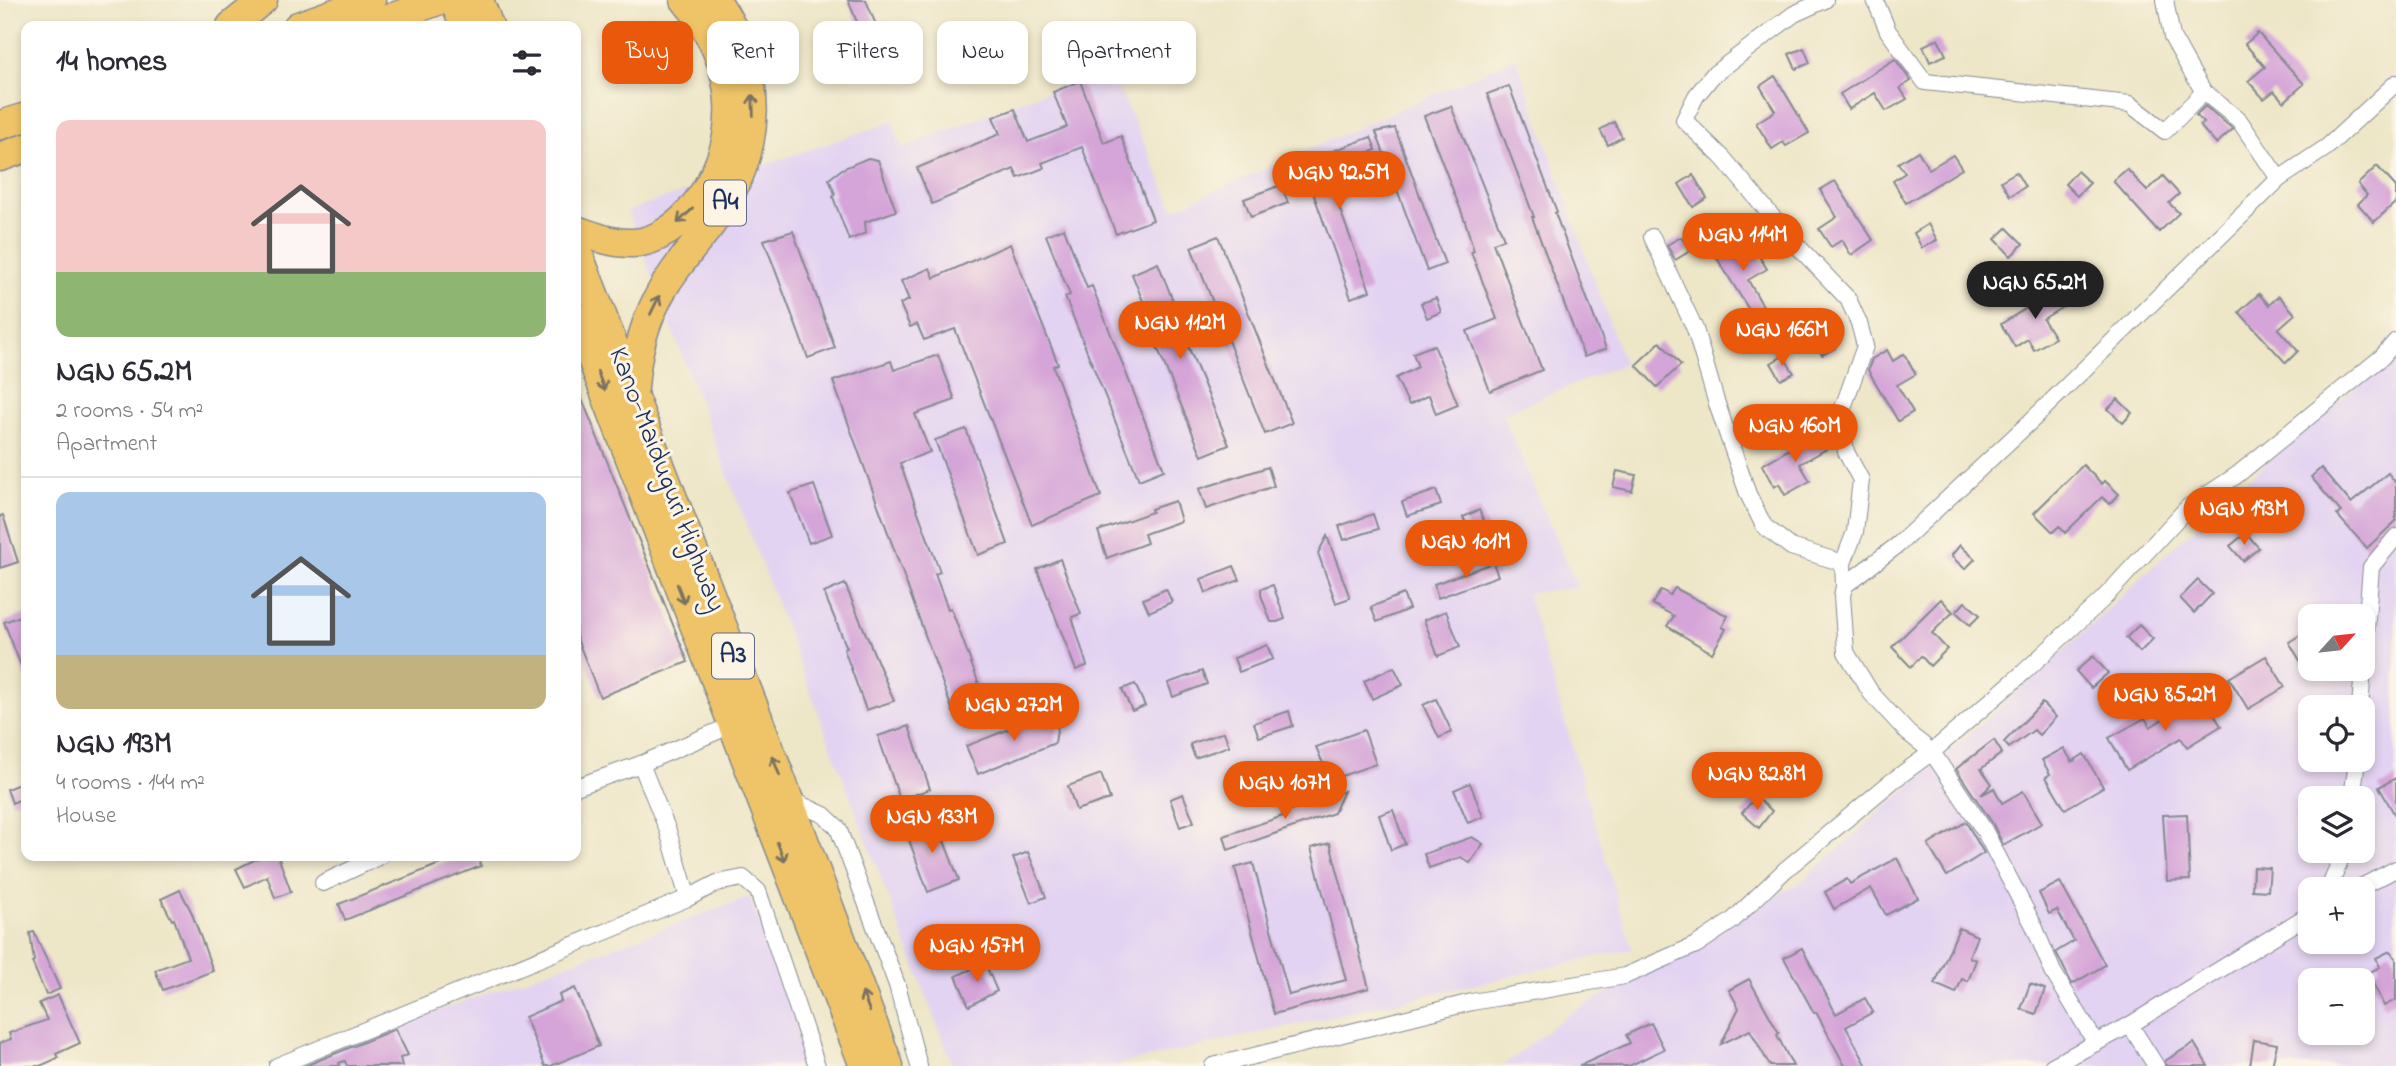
<!DOCTYPE html>
<html lang="en">
<head>
<meta charset="utf-8">
<style>
  :root { --surface:#fff; --page:#f7f7f7; --text:#2b2b33; --muted:#7c7c81; --line:#e1e1e2; --accent:#ea580c }
  body { margin:0; font-family:"Indie Flower",sans-serif; background:var(--page); color:var(--text); height:100vh; display:flex; flex-direction:column; font-size:26px; white-space:nowrap }
  * { box-sizing:border-box; margin:0 }
  p { font-size:23px; color:var(--muted) }
  .icon { flex:none; width:38px; height:38px; fill:none; stroke:currentColor; stroke-width:2; stroke-linecap:round; stroke-linejoin:round }
  .map { position:relative; flex:1; overflow:hidden }
  .panel { position:absolute; left:21px; top:21px; width:560px; height:840px; display:flex; flex-direction:column; background:var(--surface); border-radius:14px; box-shadow:0 4px 10px #0003 }
  .panel>* { flex:none }
  .guide { position:absolute; left:602px; top:21px; width:665px; height:63px; display:flex; gap:14px }
  .needle { width:46px; rotate:63deg }
  .controls { position:absolute; left:2298px; top:604px; display:grid; gap:14px }
  .controls a { display:grid; place-items:center; width:77px; height:77px; border-radius:14px; background:var(--surface); box-shadow:0 4px 10px #0003; font-size:35px }
  .price { position:absolute; translate:-50% -60px; padding:0 16px; border-radius:24px; background:var(--accent); color:#fff; font-size:23px; line-height:46px; filter:drop-shadow(0 2px 4px #0008) }
  .price::after { content:''; position:absolute; left:50%; top:42px; width:21px; height:16px; margin-left:-10px; background:inherit; clip-path:polygon(0 0,100% 0,50% 100%) }
  .price.selected { background:#222; color:#fff }
  ul { padding:0; list-style:none }
  li { display:grid; align-content:center; gap:14px; height:371px; padding:0 35px }
  li+li { border-top:2px solid var(--line) }
  li span { display:grid; place-items:center; height:217px; border-radius:14px; color:#555 }
  li>.icon { margin-inline-start:auto }
  span .icon { width:126px; height:126px; fill:#fffc; stroke-width:1 }
  li b { font-size:30px }
  h2 { display:flex; justify-content:space-between; align-items:center; height:84px; padding:0 35px; font-size:30px }
  .tag { padding:0 24px; border-radius:14px; background:var(--surface); box-shadow:0 4px 10px #0003; font-size:24px; line-height:63px }
  .tag.selected { background:var(--accent); color:#fff }
  .map>svg:first-child { display:block }
  .built { fill:#e3d3f2; fill-rule:evenodd }
  .building { fill:#d5a4d8 }
  .lines { fill:none; stroke-linecap:round; stroke-linejoin:round }
  .street-casing { stroke:#848a92; stroke-width:18 }
  .highway-casing { stroke:#848a92; stroke-width:31 }
  .street { stroke:#fff; stroke-width:16 }
  .highway { stroke:#efc469; stroke-width:28 }
  .oneway { stroke:#7a7263 }
  .labels { text-anchor:middle; dominant-baseline:central; stroke-width:6; stroke-linejoin:round; paint-order:stroke }
  .shield { fill:#fcf5e5; stroke:#5e6a86; stroke-width:2 }
  .shield-label { font-size:26px; font-weight:bold; fill:#1b2f5e }
  .street-label { font-size:28px; fill:#1b2f5e; stroke:#fcf5e5 }
</style>
</head>
<body>
<div class="map">
<svg width="2396" height="1066" viewBox="0 0 2396 1066">
  <rect width="100%" height="100%" fill="#fcf5e5"/>
  <filter id="ink" filterUnits="userSpaceOnUse"><feTurbulence type="fractalNoise" baseFrequency=".0143" numOctaves="2"/><feDisplacementMap in="SourceGraphic" scale="14" xChannelSelector="R" yChannelSelector="G"/><feConvolveMatrix kernelMatrix="1 2 1 2 8 2 1 2 1" color-interpolation-filters="sRGB"/></filter>
  <filter id="wash" filterUnits="userSpaceOnUse"><feTurbulence type="fractalNoise" baseFrequency=".00686" numOctaves="4" result="noise"/><feDisplacementMap in="SourceGraphic" scale="28" xChannelSelector="R" yChannelSelector="G"/><feGaussianBlur stdDeviation="1.57" result="paint"/><feColorMatrix in="noise" values="0 0 0 0 0 0 0 0 0 0 0 0 0 0 0 0 0 1.4 0 .05"/><feComposite in="paint" operator="in"/></filter>
  <g filter="url(#wash)">
    <rect width="100%" height="100%" fill="#ede6c7"/>
    <!-- built -->
    <g class="built">
      <polygon points="1516,58 1624,364 1502,414 1577,587 1527,593 1632,949 1112,1066 953,1066 627,211 892,122 902,148 1109,67 1174,209"/>
      <path d="M2396,352V1066H1503L1566,1016L1802,881L2072,643L2226,498ZM2310,616H2362V668H2310ZM2310,707H2362V760H2310ZM2310,798H2362V850H2310ZM2310,889H2362V942H2310ZM2310,980H2362V1032H2310Z"/>
      <polygon points="750,897 810,1066 294,1066 392,1028"/>
    </g>
    <g id="blocks">
      <!-- building -->
      <g class="building">
        <polygon points="848,0 866,0 878,30 863,37"/>
        <polygon points="2258,33 2304,84 2284,102 2274,91 2264,99 2248,81 2265,67 2245,44"/>
        <polygon points="1938,39 1946,55 1930,62 1923,46"/>
        <polygon points="1804,48 1810,63 1796,69 1789,54"/>
        <polygon points="1895,59 1911,81 1900,88 1907,99 1886,111 1875,93 1849,109 1840,94"/>
        <polygon points="1775,76 1809,133 1786,146 1783,142 1772,149 1756,123 1775,111 1760,86"/>
        <polygon points="1080,81 1104,143 1121,136 1153,220 1116,234 1082,147 1042,163 1044,168 1018,178 1014,169 932,204 917,168 1000,134 993,117 1015,109 1028,142 1067,127 1053,92"/>
        <polygon points="1509,86 1557,212 1555,213 1606,349 1584,357 1532,217 1534,217 1487,94"/>
        <polygon points="1451,106 1504,239 1493,243 1542,370 1490,391 1467,331 1497,319 1471,252 1474,251 1465,221 1424,116"/>
        <polygon points="2205,106 2233,129 2216,144 2200,126 2204,123 2196,115"/>
        <polygon points="1614,122 1622,137 1608,145 1600,130"/>
        <polygon points="1395,128 1445,264 1427,271 1376,132"/>
        <polygon points="1371,137 1376,150 1325,169 1370,291 1351,298 1302,162"/>
        <polygon points="1918,151 1929,169 1953,155 1962,169 1906,203 1893,181 1905,173 1898,163"/>
        <polygon points="868,158 878,160 896,211 865,222 866,233 849,240 833,197 835,194 829,179 842,169"/>
        <polygon points="2377,166 2396,187 2396,202 2374,222 2358,204 2367,195 2358,184"/>
        <polygon points="2127,169 2147,191 2163,176 2179,194 2169,203 2179,213 2159,232 2113,181"/>
        <polygon points="2077,171 2090,183 2077,196 2065,184"/>
        <polygon points="2016,172 2025,187 2010,196 2001,181"/>
        <polygon points="1693,175 1707,198 1693,207 1679,184"/>
        <polygon points="1835,181 1873,240 1851,255 1842,240 1831,247 1819,229 1837,217 1820,190"/>
        <polygon points="1281,185 1288,203 1251,217 1244,199"/>
        <polygon points="1928,224 1937,240 1922,248 1914,233"/>
        <polygon points="1064,228 1087,288 1092,286 1164,470 1139,480 1065,297 1070,295 1046,235"/>
        <polygon points="2007,228 2023,244 2011,256 1995,239"/>
        <polygon points="793,231 835,348 808,358 764,240"/>
        <polygon points="1218,236 1292,423 1265,434 1191,247"/>
        <polygon points="1681,237 1690,251 1675,260 1667,245"/>
        <polygon points="1736,242 1743,255 1754,248 1767,269 1748,280 1763,306 1751,313 1715,255"/>
        <polygon points="1010,244 1058,364 1053,366 1101,496 1032,525 955,329 924,340 917,324 910,327 900,304 909,300 901,281 930,268 934,278"/>
        <polygon points="1158,263 1179,316 1176,317 1229,445 1202,456 1153,337 1157,336 1132,274"/>
        <polygon points="2059,288 2069,303 2043,319 2055,338 2034,350 2028,339 2015,347 2001,324"/>
        <polygon points="2259,294 2269,305 2279,296 2295,314 2278,329 2298,351 2286,363 2239,312"/>
        <polygon points="1436,298 1441,312 1427,318 1421,303"/>
        <polygon points="1825,331 1835,348 1822,355 1813,338"/>
        <polygon points="1660,342 1681,365 1657,387 1636,365"/>
        <polygon points="1434,345 1458,405 1436,414 1429,395 1409,405 1396,378 1418,367 1413,353"/>
        <polygon points="1887,350 1893,361 1904,354 1916,374 1897,385 1913,412 1898,421 1868,370 1872,359"/>
        <polygon points="938,355 955,400 915,414 930,452 900,463 940,572 935,574 948,609 951,608 985,701 953,712 833,381 891,361 894,370"/>
        <polygon points="1783,356 1794,373 1781,380 1771,363"/>
        <polygon points="576,384 688,662 600,697 576,636"/>
        <polygon points="2118,399 2132,413 2123,423 2108,409"/>
        <polygon points="966,429 1008,544 978,555 935,440"/>
        <polygon points="1821,431 1830,447 1800,464 1810,481 1785,495 1779,484 1774,487 1762,465"/>
        <polygon points="2083,465 2102,484 2105,481 2119,494 2110,504 2102,497 2065,533 2059,526 2053,532 2034,513"/>
        <polygon points="1268,467 1274,486 1206,509 1199,489"/>
        <polygon points="2321,468 2351,503 2388,473 2396,483 2396,521 2367,548 2337,515 2341,512 2311,477"/>
        <polygon points="1617,471 1636,475 1632,491 1613,487"/>
        <polygon points="814,485 832,535 809,543 790,493"/>
        <polygon points="1436,490 1441,505 1407,516 1402,502"/>
        <polygon points="1175,501 1181,521 1144,534 1147,543 1107,558 1098,531 1152,512 1151,509"/>
        <polygon points="1479,510 1493,541 1477,548 1463,517"/>
        <polygon points="1373,514 1378,529 1344,540 1339,526"/>
        <polygon points="3,515 18,562 0,568 0,516"/>
        <polygon points="2246,533 2259,548 2243,561 2230,546"/>
        <polygon points="1327,536 1350,598 1336,603 1318,553"/>
        <polygon points="1960,545 1975,559 1965,569 1951,556"/>
        <polygon points="1060,559 1081,614 1072,617 1087,666 1076,670 1037,569"/>
        <polygon points="1493,563 1498,576 1438,598 1434,584"/>
        <polygon points="1234,566 1240,580 1206,593 1201,579"/>
        <polygon points="2198,580 2212,594 2194,613 2180,598"/>
        <polygon points="845,584 894,701 866,710 844,649 847,648 824,593"/>
        <polygon points="1273,585 1285,619 1277,622 1271,622 1261,595 1261,589"/>
        <polygon points="1675,588 1728,616 1722,627 1726,629 1712,653 1667,626 1674,616 1652,604 1661,590 1670,595"/>
        <polygon points="1166,589 1172,602 1149,612 1143,599"/>
        <polygon points="1403,594 1409,609 1377,622 1371,607"/>
        <polygon points="1941,599 1953,612 1932,633 1947,649 1930,666 1921,656 1911,667 1892,647"/>
        <polygon points="1965,602 1980,615 1970,625 1956,612"/>
        <polygon points="1446,611 1460,647 1438,656 1424,620"/>
        <polygon points="26,614 26,676 25,676 4,622"/>
        <polygon points="2139,625 2153,639 2140,652 2126,638"/>
        <polygon points="2310,629 2310,677 2289,642"/>
        <polygon points="1267,645 1273,659 1239,672 1234,658"/>
        <polygon points="2093,656 2108,673 2091,688 2076,671"/>
        <polygon points="2266,656 2285,687 2248,709 2229,678"/>
        <polygon points="1394,667 1403,685 1372,699 1364,681"/>
        <polygon points="1202,671 1207,684 1173,697 1168,683"/>
        <polygon points="1135,684 1145,706 1132,711 1122,689"/>
        <polygon points="2202,695 2221,726 2187,747 2181,738 2127,770 2109,738 2145,718 2150,727"/>
        <polygon points="1436,699 1452,732 1439,738 1423,705"/>
        <polygon points="2042,703 2056,717 2039,735 2034,730 2009,748 2004,742"/>
        <polygon points="1289,711 1293,726 1259,737 1254,723"/>
        <polygon points="1053,712 1058,724 1055,743 978,774 966,746"/>
        <polygon points="909,726 930,789 900,800 878,736"/>
        <polygon points="1364,730 1376,764 1330,780 1316,747"/>
        <polygon points="1224,732 1229,746 1195,758 1190,744"/>
        <polygon points="1994,740 2002,753 1981,769 1992,784 1981,795 1994,788 2002,803 2023,791 2042,823 2003,845 1993,824 1956,769"/>
        <polygon points="2064,748 2072,762 2084,754 2103,787 2065,809 2046,777 2050,774 2042,760"/>
        <polygon points="1101,774 1110,799 1076,810 1068,786"/>
        <polygon points="2396,778 2396,817 2379,787"/>
        <polygon points="26,781 26,797 12,803 7,789"/>
        <polygon points="1470,783 1483,817 1468,823 1454,790"/>
        <polygon points="1344,791 1334,813 1228,850 1224,836 1283,816 1282,813"/>
        <polygon points="1183,794 1194,822 1180,827 1170,799"/>
        <polygon points="1756,797 1772,811 1759,828 1742,813"/>
        <polygon points="1393,810 1405,844 1391,850 1379,815"/>
        <polygon points="2187,814 2190,880 2167,881 2163,815"/>
        <polygon points="935,817 959,880 928,892 905,829"/>
        <polygon points="1966,822 1984,853 1947,876 1928,845"/>
        <polygon points="1472,837 1483,844 1470,863 1461,857 1429,868 1424,854"/>
        <polygon points="1330,843 1369,988 1274,1014 1235,868 1253,863 1289,995 1346,980 1311,848"/>
        <polygon points="1028,852 1046,897 1031,903 1013,858"/>
        <polygon points="262,856 278,856 291,892 275,898 267,876 245,887 236,869"/>
        <polygon points="460,856 477,856 481,866 345,920 339,904"/>
        <polygon points="1897,858 1918,898 1886,915 1871,888 1834,909 1825,892 1847,879 1850,884"/>
        <polygon points="2253,867 2270,868 2268,891 2252,890"/>
        <polygon points="2060,882 2105,965 2072,984 2056,952 2074,941 2057,910 2049,914 2039,893"/>
        <polygon points="180,890 191,911 213,971 163,990 155,970 188,958 174,919 172,920 161,899"/>
        <polygon points="1959,928 1977,936 1969,957 1976,960 1968,981 1962,979 1956,993 1935,984"/>
        <polygon points="34,932 60,989 46,995 32,962 34,961 30,933"/>
        <polygon points="1802,948 1836,1014 1865,998 1873,1012 1846,1027 1867,1066 1845,1066 1816,1012 1814,1013 1784,958"/>
        <polygon points="2390,951 2396,959 2396,1000 2384,1006 2368,973 2380,967 2376,958"/>
        <polygon points="985,963 997,991 969,1006 956,976"/>
        <polygon points="1749,979 1779,1033 1777,1035 1793,1066 1770,1066 1750,1030 1721,1044 1739,1008 1729,990"/>
        <polygon points="2030,984 2045,989 2036,1014 2021,1009"/>
        <polygon points="575,988 599,1046 551,1066 545,1066 525,1017 561,1001 559,995"/>
        <polygon points="58,995 80,1043 56,1054 58,1058 40,1066 0,1066 0,1043 11,1039 9,1033 47,1020 39,1003"/>
        <polygon points="1651,1023 1664,1049 1629,1066 1579,1066 1630,1043 1626,1035"/>
        <polygon points="395,1029 408,1055 400,1058 402,1066 347,1066 345,1061 339,1063 340,1066 305,1066"/>
        <polygon points="2254,1040 2277,1044 2272,1066 2250,1066"/>
        <polygon points="2194,1043 2208,1066 2166,1066 2165,1061"/>
      </g>
    </g>
  </g>
  <g filter="url(#ink)">
    <use href="#blocks" fill-opacity="0" stroke="#848a92" stroke-width="2"/>
    <g class="lines">
      <defs>
        <g id="street">
          <polyline points="1825,0 1794,14 1713,75 1696,96 1684,120 1723,158 1791,239 1848,299 1859,323 1865,346 1840,416 1846,452 1861,480 1855,532 1843,563 1844,586 1842,596 1846,652 1871,693 1908,733 1932,752 1984,830 2034,926 2053,972 2096,1043"/>
          <polyline points="1875,0 1888,31 1925,82 2130,104 2165,131 2204,92"/>
          <polyline points="2165,0 2172,37 2191,71 2204,92 2239,120 2279,179"/>
          <polyline points="1652,237 1695,329 1716,401 1748,494 1764,526 1791,547 1843,563"/>
          <polyline points="1844,586 1899,544 2030,422 2279,179 2327,147 2396,83"/>
          <polyline points="2360,707 2371,567 2396,537"/>
          <polyline points="641,764 668,831 688,898"/>
          <polyline points="576,787 641,764 739,722"/>
          <polyline points="2352,798 2357,760"/>
          <polyline points="789,799 824,815 838,828 897,985 919,1066"/>
          <polyline points="323,883 380,856"/>
          <polyline points="2329,889 2344,850"/>
          <polyline points="2357,889 2396,869"/>
          <polyline points="2130,1025 2156,1066"/>
          <polyline points="277,1066 688,898 717,883 743,878 758,891 817,1066"/>
          <polyline points="1213,1066 1472,1002 1625,976 1696,945 1732,921 1785,870 1891,782 1932,752 2024,672 2103,599 2187,508 2237,475 2382,357 2396,341"/>
          <polyline points="2052,1066 2130,1025 2310,914"/>
        </g>
        <g id="highway">
          <polyline points="454,0 464,26"/>
          <polyline points="479,0 489,26"/>
          <polyline points="231,26 263,0"/>
          <polyline points="298,26 371,0"/>
          <polyline points="369,26 440,0"/>
          <polyline points="0,125 26,117"/>
          <polyline points="0,157 26,148"/>
          <path d="M576,230C594,236 613,244 633,243C657,242 681,224 695,205C746,139 738,63 685,0"/>
          <polyline points="576,248 757,715 889,1066"/>
          <polyline points="576,318 864,1066"/>
          <path d="M634,388C636,359 641,333 654,306C667,276 692,249 712,223C765,151 766,74 716,0"/>
        </g>
      </defs>
      <!-- street casing -->
      <use href="#street" class="street-casing"/>
      <!-- highway casing -->
      <use href="#highway" class="highway-casing"/>
      <!-- street -->
      <use href="#street" class="street"/>
      <!-- highway -->
      <use href="#highway" class="highway"/>
    </g>
    <!-- one-way arrows -->
    <defs><path id="oneway-shaft" d="M-6 0H5M1.5-3L5.5 0L1.5 3" fill="none" stroke-width="1.6" stroke-linecap="round" stroke-linejoin="round" transform="scale(1.75)"/></defs>
    <g class="oneway">
      <use href="#oneway-shaft" transform="translate(753 105) rotate(-92)"/>
      <use href="#oneway-shaft" transform="translate(685 216) rotate(137)"/>
      <use href="#oneway-shaft" transform="translate(655 305) rotate(-64)"/>
      <use href="#oneway-shaft" transform="translate(601 381) rotate(69)"/>
      <use href="#oneway-shaft" transform="translate(681 594) rotate(69)"/>
      <use href="#oneway-shaft" transform="translate(776 766) rotate(-111)"/>
      <use href="#oneway-shaft" transform="translate(781 852) rotate(69)"/>
      <use href="#oneway-shaft" transform="translate(866 1002) rotate(-111)"/>
    </g>
  </g>
  <g class="labels">
    <!-- shield labels -->
    <g class="shield">
      <rect x="704" y="180.5" width="42" height="45" rx="5"/>
      <rect x="712" y="633.5" width="42" height="45" rx="5"/>
    </g>
    <g class="shield-label">
      <text x="725" y="203">A4</text>
      <text x="733" y="656">A3</text>
    </g>
    <!-- street labels -->
    <g class="street-label">
      <text transform="translate(666 480) rotate(69)">Kano-Maiduguri Highway</text>
    </g>
  </g>
</svg>
<div class="controls">
<a><svg class="needle" viewBox="-14 -14 28 28"><path d="M0-13l5 13h-10z" fill="#e53935"/><path d="M0 13l5-13h-10z" fill="#7c7c81"/></svg></a>
<a><svg class="icon" aria-label="locate" viewBox="0 0 24 24"><circle cx="12" cy="12" r="6"/><path d="M12 2v4M12 18v4M2 12h4M18 12h4"/></svg></a>
<a><svg class="icon" aria-label="layers" viewBox="0 0 24 24"><path d="M12 4l9 5-9 5-9-5zM3 14l9 5 9-5"/></svg></a>
<a>+</a>
<a>−</a>
</div>
<b class="price" style="left:1339px;top:211px">NGN 92.5M</b>
<b class="price" style="left:1743px;top:273px">NGN 114M</b>
<b class="price selected" style="left:2035px;top:321px">NGN 65.2M</b>
<b class="price" style="left:1180px;top:361px">NGN 112M</b>
<b class="price" style="left:1782px;top:368px">NGN 166M</b>
<b class="price" style="left:1795px;top:464px">NGN 160M</b>
<b class="price" style="left:2244px;top:547px">NGN 193M</b>
<b class="price" style="left:1466px;top:580px">NGN 101M</b>
<b class="price" style="left:2165px;top:733px">NGN 85.2M</b>
<b class="price" style="left:1014px;top:743px">NGN 272M</b>
<b class="price" style="left:1757px;top:812px">NGN 82.8M</b>
<b class="price" style="left:1285px;top:821px">NGN 107M</b>
<b class="price" style="left:932px;top:855px">NGN 133M</b>
<b class="price" style="left:977px;top:984px">NGN 157M</b>
<div class="guide">
<a class="tag selected">Buy</a>
<a class="tag">Rent</a>
<a class="tag">Filters</a>
<a class="tag">New</a>
<a class="tag">Apartment</a>
</div>
<section class="panel">
<h2>14 homes<svg class="icon" aria-label="filters" viewBox="0 0 24 24"><path d="M4 7h16M4 17h16"/><circle cx="9" cy="7" r="2"/><circle cx="15" cy="17" r="2"/></svg></h2>
<ul>
<li><span style="background:linear-gradient(#f6c9c9 70%,#8fb573 0)"><svg class="icon" aria-label="home" viewBox="0 0 24 24"><path d="M3 11l9-7 9 7M6 9v11h12V9"/></svg></span><div><b>NGN 65.2M</b><p>2 rooms · 54 m²</p><p>Apartment</p></div></li>
<li><span style="background:linear-gradient(#a9c7e8 75%,#c2b280 0)"><svg class="icon" aria-label="home" viewBox="0 0 24 24"><path d="M3 11l9-7 9 7M6 9v11h12V9"/></svg></span><div><b>NGN 193M</b><p>4 rooms · 144 m²</p><p>House</p></div></li>
</ul>
</section>
</div>
</body>
</html>
